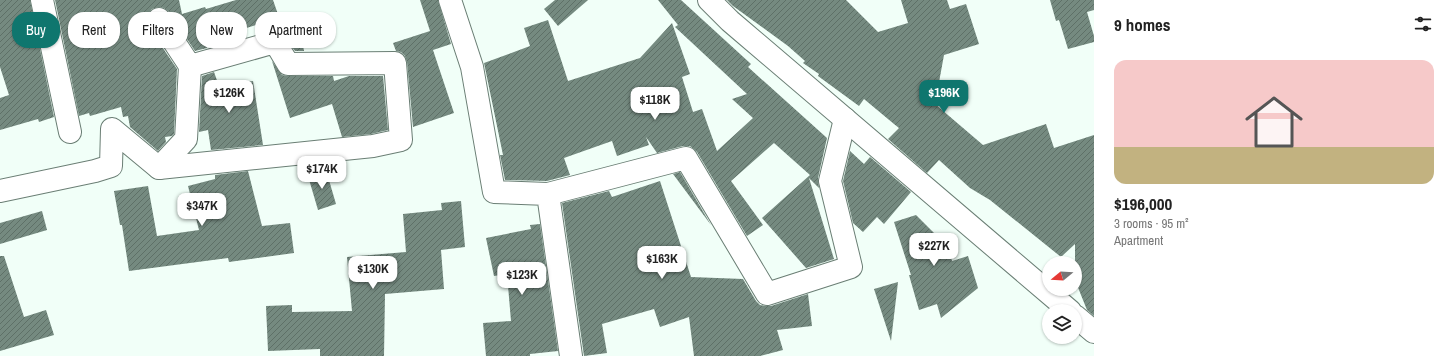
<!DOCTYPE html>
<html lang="en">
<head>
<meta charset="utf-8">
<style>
  :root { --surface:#fff; --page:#f6f6f6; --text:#222; --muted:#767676; --accent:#0f766e }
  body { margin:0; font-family:"Archivo Narrow",sans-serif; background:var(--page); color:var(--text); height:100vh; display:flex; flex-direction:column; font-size:15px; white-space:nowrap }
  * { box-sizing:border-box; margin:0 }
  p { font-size:13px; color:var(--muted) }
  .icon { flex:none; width:22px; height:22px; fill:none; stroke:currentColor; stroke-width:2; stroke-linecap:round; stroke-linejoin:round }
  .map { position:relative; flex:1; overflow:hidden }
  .side { display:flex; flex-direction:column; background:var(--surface); width:360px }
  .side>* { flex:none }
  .banner { position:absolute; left:12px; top:12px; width:380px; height:36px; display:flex; gap:8px }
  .needle { width:26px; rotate:252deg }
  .fabs { position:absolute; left:1042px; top:256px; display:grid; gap:8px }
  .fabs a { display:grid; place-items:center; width:40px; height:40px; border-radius:50%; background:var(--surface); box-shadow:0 1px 3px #0004; font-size:20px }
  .price { position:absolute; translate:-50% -34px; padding:0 9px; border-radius:8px; background:#fff; color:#222; font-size:13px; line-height:26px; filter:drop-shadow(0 1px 2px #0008) }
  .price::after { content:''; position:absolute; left:50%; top:24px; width:12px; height:9px; margin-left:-6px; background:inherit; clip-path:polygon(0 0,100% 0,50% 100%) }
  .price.active { background:var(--accent); color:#fff }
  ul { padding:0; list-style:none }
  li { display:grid; align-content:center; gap:8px; height:212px; padding:0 20px }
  li span { display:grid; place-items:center; height:124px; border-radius:12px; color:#555 }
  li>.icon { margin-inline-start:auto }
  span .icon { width:72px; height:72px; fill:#fffc; stroke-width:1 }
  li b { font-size:17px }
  h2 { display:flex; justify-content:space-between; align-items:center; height:48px; padding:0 20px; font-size:17px }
  .chip { padding:0 14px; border-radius:16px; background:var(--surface); box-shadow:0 1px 3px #0004; font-size:14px; line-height:36px }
  .chip.active { background:var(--accent); color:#fff }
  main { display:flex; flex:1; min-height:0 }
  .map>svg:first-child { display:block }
  .building { fill:url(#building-hatch) }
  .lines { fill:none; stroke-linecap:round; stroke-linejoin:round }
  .minor-casing { stroke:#6a7e74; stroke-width:24 }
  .minor { stroke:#fff; stroke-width:22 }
</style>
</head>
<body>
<main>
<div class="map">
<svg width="1094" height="356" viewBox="0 0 1094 356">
  <defs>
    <pattern id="building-hatch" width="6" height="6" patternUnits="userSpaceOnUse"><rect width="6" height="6" fill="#758a80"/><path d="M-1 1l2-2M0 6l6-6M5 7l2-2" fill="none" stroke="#5e7067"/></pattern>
  </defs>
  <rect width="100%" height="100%" fill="#f1fff8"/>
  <!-- building -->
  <g class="building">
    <polygon points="0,0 30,0 54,117 39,122 38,119 0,130 0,98 9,95 0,67"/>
    <polygon points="55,0 179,0 182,14 205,7 206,9 236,0 273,0 281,23 258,30 256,25 205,41 207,48 195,51 169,12 164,8 159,7 152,9 148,14 147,19 148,26 177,69 174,134 172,136 165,137 166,142 158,151 130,127 128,116 123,117 121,107 90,116 89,113 79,116"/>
    <polygon points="420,0 438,0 451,44 433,50 454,113 413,127 407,62 405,56 401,52 396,51 393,43 430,31"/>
    <polygon points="555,0 588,0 558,26 544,9"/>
    <polygon points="658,0 681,0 751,64 748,67 827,138 818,178 819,188 809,178 834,259 806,268 762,218 810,175 774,143 731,181 763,225 747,236 697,152 690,146 683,146 657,153 646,137 649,145 617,156 612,141 564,158 570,175 547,181 505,180 500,155 503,155 484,63 530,46 524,28 548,20 568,81 640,58 672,23 690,74 682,77 693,112 702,109 717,151 753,118 732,99 747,94 675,27 678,25"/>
    <polygon points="727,0 846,0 878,32 908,23 901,0 947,0 950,9 966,4 979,44 944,55 935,104 983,145 1046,124 1054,148 1094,135 1094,316 1087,310 1075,280 1075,244 1061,257 990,200 970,188 939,160 927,173 888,139 899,128 894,124 864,99 859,106 818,76 819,74 803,63 805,61 788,46 733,6"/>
    <polygon points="1050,0 1094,0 1094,10 1087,12 1094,36 1094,42 1068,49 1059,20 1056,21"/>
    <polygon points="299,24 304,51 295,51 282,32 277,30 273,30"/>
    <polygon points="272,61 282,75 288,76 333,76 334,81 349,76 383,76 388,130 371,134 342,137 332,104 290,118"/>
    <polygon points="214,72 219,86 253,81 263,145 211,150 208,130 199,132 202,76"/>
    <polygon points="850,151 864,164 870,157 911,192 884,224 877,217 863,232 853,223 843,181"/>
    <polygon points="326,170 336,204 318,210 308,176"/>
    <polygon points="248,171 262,226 290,223 294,253 229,262 228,258 129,271 122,225 120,225 114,191 148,186 157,236 199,230 188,186 215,179 215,175"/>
    <polygon points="680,172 711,225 673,174"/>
    <polygon points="660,181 691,277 743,279 756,301 760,305 765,306 771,306 808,294 812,326 777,330 783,350 760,356 694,356 689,317 660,327 654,309 602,324 607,353 584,356 562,203 609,191 612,197"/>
    <polygon points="461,201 465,247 441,250 444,289 385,294 384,356 320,356 320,349 268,351 266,306 292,305 292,312 352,311 347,257 406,252 403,214 442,210 441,203"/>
    <polygon points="42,211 47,230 0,244 0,223"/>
    <polygon points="916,215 937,236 944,234 952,261 968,256 978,288 941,318 937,304 919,310 909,275 911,275 894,222"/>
    <polygon points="540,224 558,351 530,354 530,356 486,356 483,323 511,321 507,274 494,276 486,238 531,229 530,225"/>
    <polygon points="0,256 4,256 24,317 46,310 54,335 0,351"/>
    <polygon points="898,282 891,341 874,289"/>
  </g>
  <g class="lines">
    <defs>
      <g id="minor">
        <polyline points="42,0 70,132"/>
        <polyline points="450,0 472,67 494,192 548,194 571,356"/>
        <polyline points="709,0 730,21 1070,311"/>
        <polyline points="159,168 186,139 190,66"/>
        <polyline points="0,191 95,171 111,166 112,129 159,168 373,146 401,140 395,63 288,64 275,42 190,66 159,19"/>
        <polyline points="548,194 686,158 767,294 851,267 830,181 845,119"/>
        <polyline points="1075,316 1094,332"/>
      </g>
    </defs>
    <!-- minor casing -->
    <use href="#minor" class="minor-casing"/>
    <!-- minor -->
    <use href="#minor" class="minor"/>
  </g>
</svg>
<div class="fabs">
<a><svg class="needle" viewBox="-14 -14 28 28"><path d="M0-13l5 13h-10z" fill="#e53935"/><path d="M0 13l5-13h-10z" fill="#767676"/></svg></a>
<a><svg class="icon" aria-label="layers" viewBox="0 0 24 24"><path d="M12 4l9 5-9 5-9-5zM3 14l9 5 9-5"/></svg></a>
</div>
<b class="price" style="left:229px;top:114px">$126K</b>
<b class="price active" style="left:944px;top:114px">$196K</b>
<b class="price" style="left:655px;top:121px">$118K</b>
<b class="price" style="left:322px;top:190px">$174K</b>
<b class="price" style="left:202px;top:227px">$347K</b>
<b class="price" style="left:934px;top:267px">$227K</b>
<b class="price" style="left:662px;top:280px">$163K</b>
<b class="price" style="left:373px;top:290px">$130K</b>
<b class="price" style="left:522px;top:296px">$123K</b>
<div class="banner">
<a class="chip active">Buy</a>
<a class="chip">Rent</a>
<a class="chip">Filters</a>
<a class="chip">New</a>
<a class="chip">Apartment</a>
</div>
</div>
<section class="side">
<h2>9 homes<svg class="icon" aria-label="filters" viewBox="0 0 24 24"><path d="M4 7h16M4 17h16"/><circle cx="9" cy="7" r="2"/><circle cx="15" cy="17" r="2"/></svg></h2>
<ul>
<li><span style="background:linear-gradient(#f6c9c9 70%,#c2b280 0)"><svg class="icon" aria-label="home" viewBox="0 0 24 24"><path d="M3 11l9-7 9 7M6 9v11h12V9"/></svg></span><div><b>$196,000</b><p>3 rooms · 95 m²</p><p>Apartment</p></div></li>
</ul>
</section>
</main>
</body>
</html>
